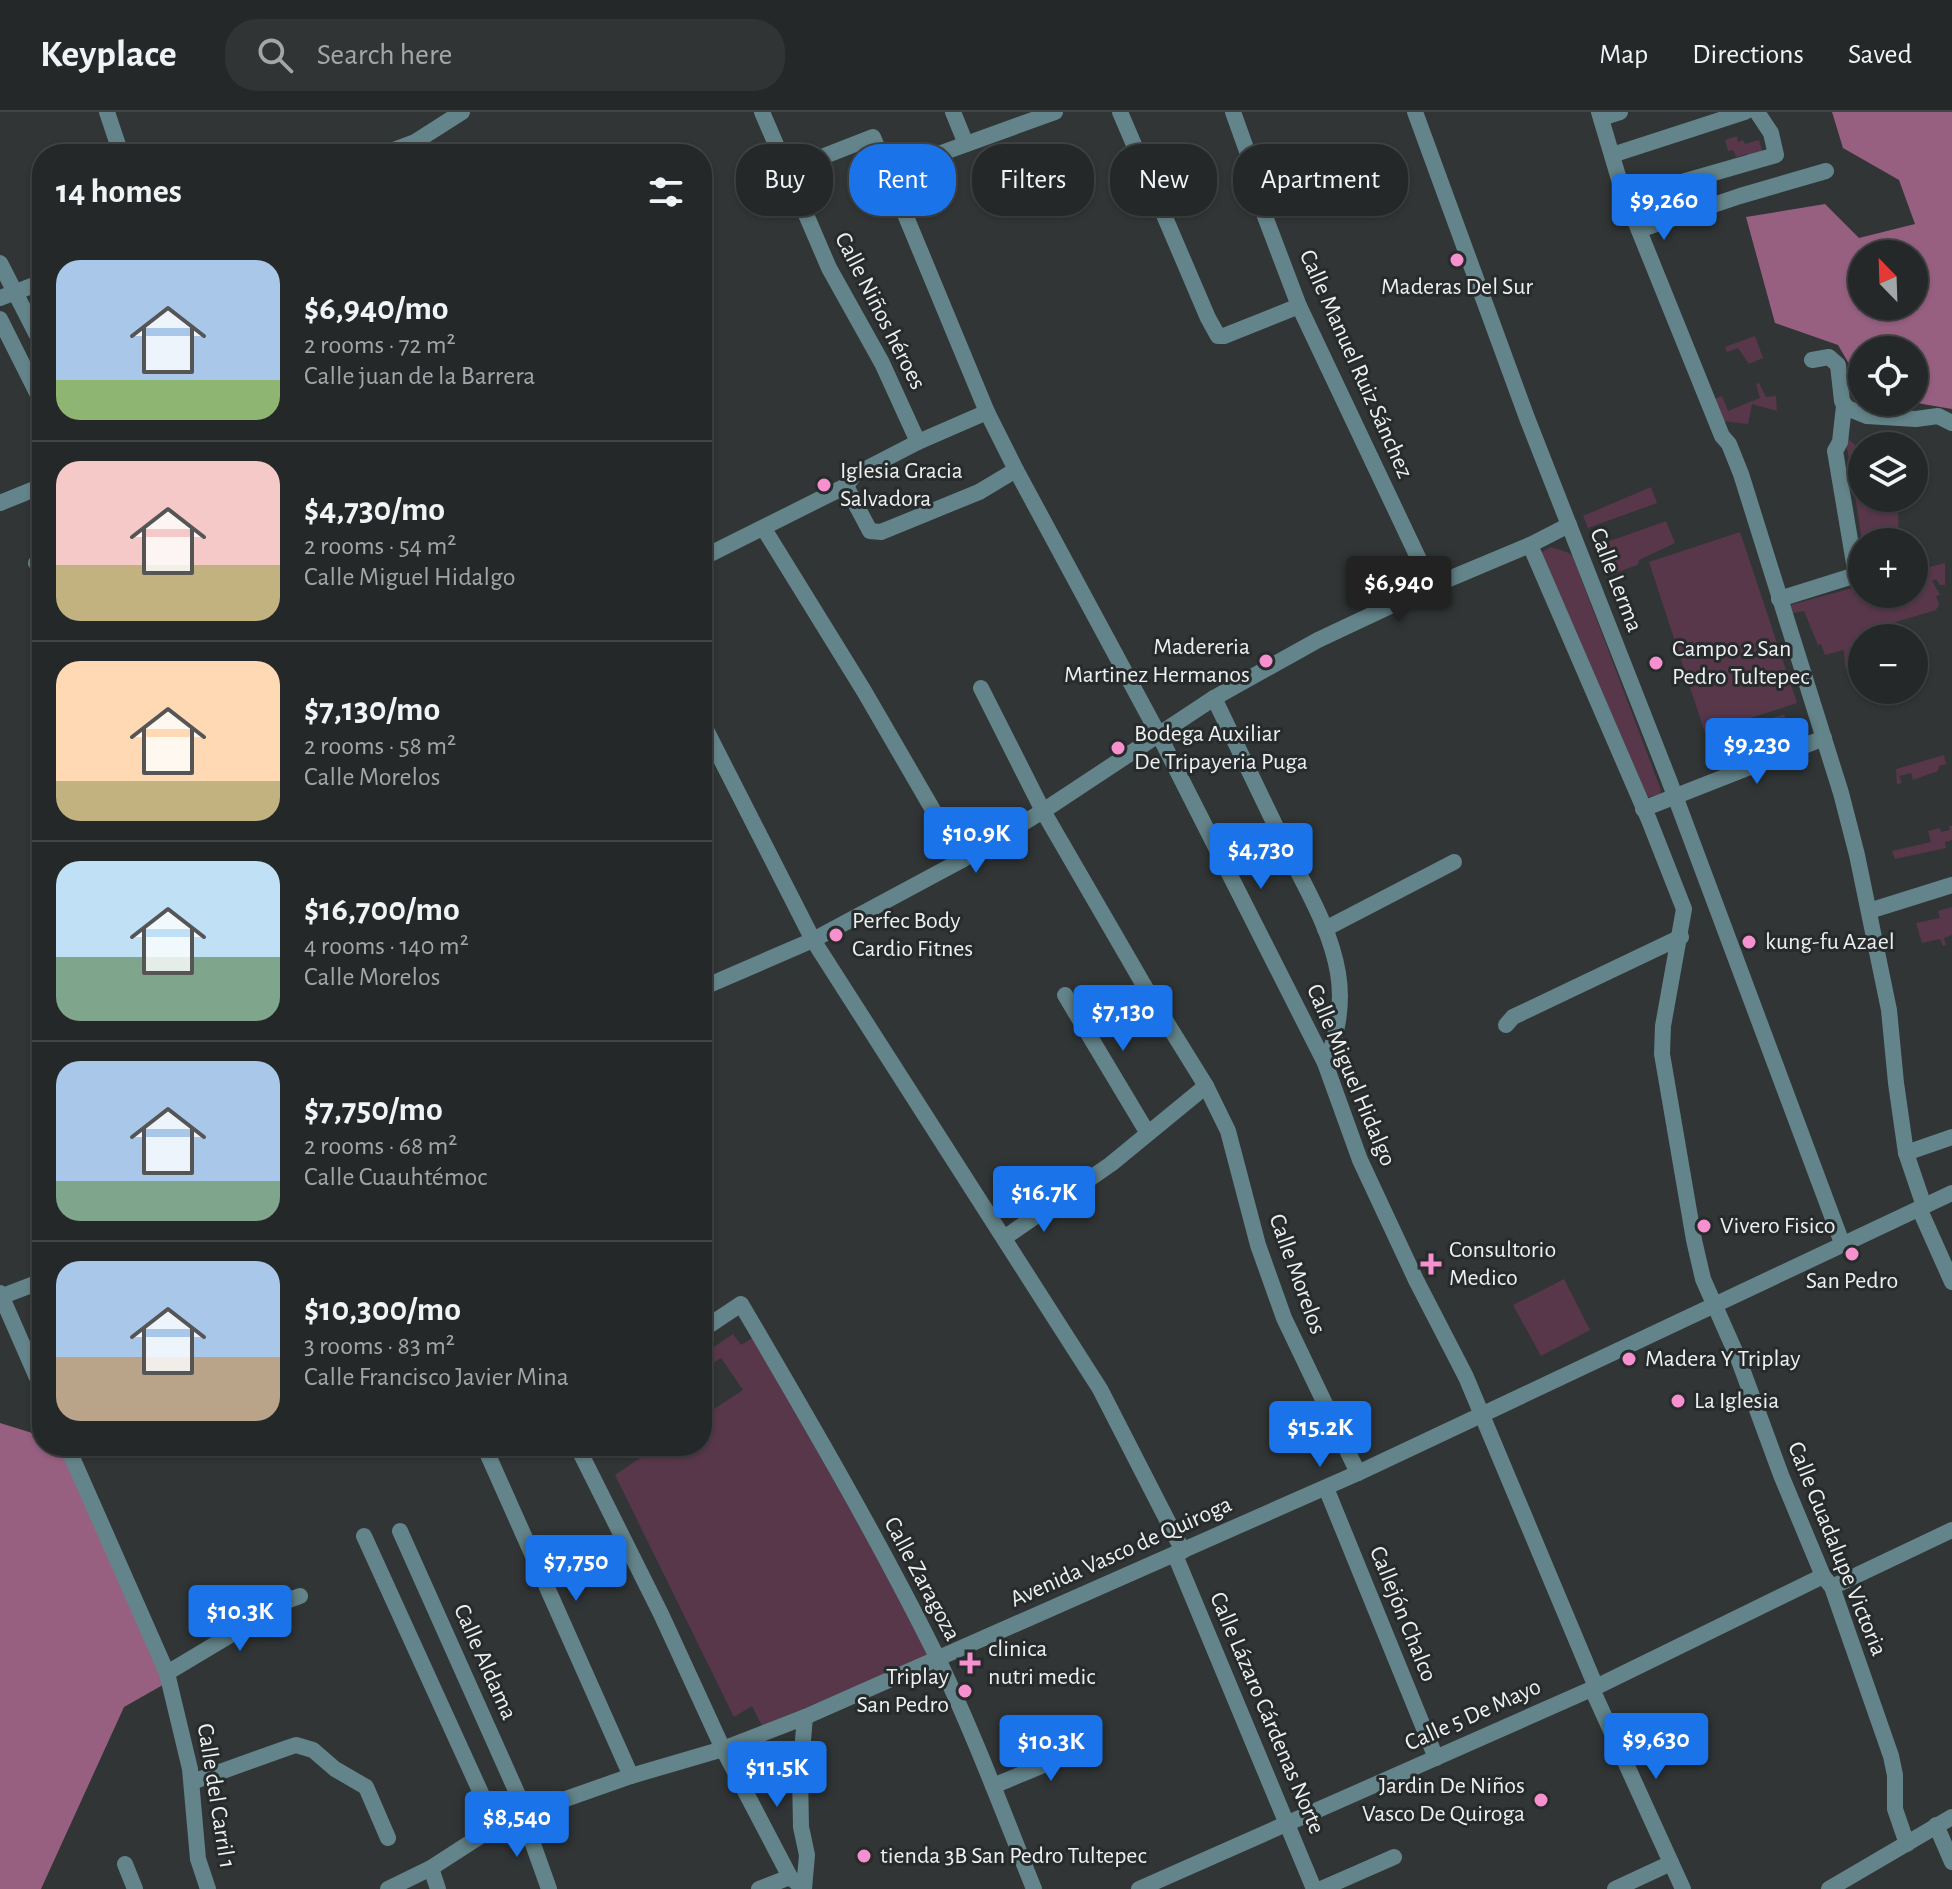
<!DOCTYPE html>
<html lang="en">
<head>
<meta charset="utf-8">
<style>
  :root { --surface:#252828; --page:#313434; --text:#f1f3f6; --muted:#a3a6a8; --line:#424445; --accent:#1a73e8 }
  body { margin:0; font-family:"Alegreya Sans",sans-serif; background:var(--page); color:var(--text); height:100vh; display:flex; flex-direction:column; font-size:30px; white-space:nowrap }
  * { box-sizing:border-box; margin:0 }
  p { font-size:26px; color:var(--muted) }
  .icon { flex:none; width:44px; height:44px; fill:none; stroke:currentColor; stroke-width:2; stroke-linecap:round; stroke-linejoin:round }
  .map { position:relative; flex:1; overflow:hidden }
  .panel { position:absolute; left:32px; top:32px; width:680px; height:1312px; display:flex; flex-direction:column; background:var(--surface); border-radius:32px; box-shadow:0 2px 6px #0004,0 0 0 2px var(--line) }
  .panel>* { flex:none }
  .hud { position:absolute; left:736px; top:32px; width:760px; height:72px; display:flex; gap:16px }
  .needle { width:52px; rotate:337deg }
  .buttons { position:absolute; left:1848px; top:128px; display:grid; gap:16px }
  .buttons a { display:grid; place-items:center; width:80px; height:80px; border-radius:50%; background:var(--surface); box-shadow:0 2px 6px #0004,0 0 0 2px var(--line); font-size:40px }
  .price { position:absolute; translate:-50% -68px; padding:0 18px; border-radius:8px; background:var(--accent); color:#fff; font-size:26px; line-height:52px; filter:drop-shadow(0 2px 4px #0008) }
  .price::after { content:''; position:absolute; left:50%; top:48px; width:24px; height:18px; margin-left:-12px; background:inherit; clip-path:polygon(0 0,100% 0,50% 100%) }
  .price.on { background:#222; color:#fff }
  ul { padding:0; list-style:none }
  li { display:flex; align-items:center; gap:24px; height:200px; padding:0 24px }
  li+li { border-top:2px solid var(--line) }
  li span { display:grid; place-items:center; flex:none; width:224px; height:160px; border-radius:24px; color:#555 }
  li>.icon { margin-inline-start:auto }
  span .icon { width:96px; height:96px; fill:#fffc; stroke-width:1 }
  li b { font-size:34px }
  h2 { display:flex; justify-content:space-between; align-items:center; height:96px; padding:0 24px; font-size:34px }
  .pill { padding:0 28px; border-radius:32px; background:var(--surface); box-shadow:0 2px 6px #0004,0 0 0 2px var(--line); font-size:28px; line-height:72px }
  .pill.on { background:var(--accent); color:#fff }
  header { display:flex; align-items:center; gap:48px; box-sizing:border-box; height:112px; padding:0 40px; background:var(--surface); border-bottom:2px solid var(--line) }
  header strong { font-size:38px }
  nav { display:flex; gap:44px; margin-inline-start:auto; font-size:28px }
  .search { width:560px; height:72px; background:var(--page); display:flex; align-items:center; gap:20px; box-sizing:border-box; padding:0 28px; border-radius:32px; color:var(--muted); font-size:30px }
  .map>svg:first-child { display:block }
  .green { fill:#58374b }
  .water { fill:#976081; fill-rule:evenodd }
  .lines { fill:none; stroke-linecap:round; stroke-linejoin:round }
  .minor { stroke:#63848a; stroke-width:16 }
  .poi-dot { fill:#f690cf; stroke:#272b2c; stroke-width:3 }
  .labels { text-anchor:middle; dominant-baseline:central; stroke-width:6; stroke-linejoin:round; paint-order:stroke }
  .poi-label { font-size:24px; fill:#edf0f0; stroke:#272b2c; text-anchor:start }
  .street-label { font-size:24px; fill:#edf0f0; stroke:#272b2c }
</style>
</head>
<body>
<header>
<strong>Keyplace</strong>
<div class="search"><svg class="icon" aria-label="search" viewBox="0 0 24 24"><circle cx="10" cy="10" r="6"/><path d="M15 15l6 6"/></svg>Search here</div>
<nav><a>Map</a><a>Directions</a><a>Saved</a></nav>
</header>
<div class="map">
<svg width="1952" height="1777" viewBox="0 0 1952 1777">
  <rect width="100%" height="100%" fill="#313536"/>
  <!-- green -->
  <g class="green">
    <polygon points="1737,24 1738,30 1743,28 1745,32 1759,28 1764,45 1749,49 1747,42 1736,45 1733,38 1728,39 1725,28"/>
    <polygon points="1755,224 1763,246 1749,252 1738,236 1727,240 1725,235"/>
    <polygon points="1759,271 1766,285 1776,284 1777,299 1752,292 1748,312 1721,309 1714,287 1722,284 1728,299 1760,286 1756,272"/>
    <polygon points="1845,324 1856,334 1862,334 1862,386 1897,386 1898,397 1893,398 1894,401 1898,401 1899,430 1862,430 1855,383 1861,381 1859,370 1853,371"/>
    <polygon points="1651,375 1657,391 1588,416 1583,404"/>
    <polygon points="1666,409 1675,431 1639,448 1638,453 1611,462 1601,447 1596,434"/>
    <polygon points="1740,420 1797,591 1705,621 1649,450"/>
    <polygon points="1551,435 1569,441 1573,445 1661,678 1660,682 1648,685 1540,441"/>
    <polygon points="1945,451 1945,473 1940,473 1936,467 1932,469 1940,483 1936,484 1939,492 1936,498 1886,513 1889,526 1862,526 1862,552 1845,556 1844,538 1825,543 1821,532 1818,533 1804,499 1793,501 1790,493 1853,476 1855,483 1914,482 1914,465 1927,461 1926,456"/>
    <polygon points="1784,602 1795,632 1762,645 1750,614"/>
    <polygon points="1944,643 1946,652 1939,654 1938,659 1910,669 1913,667 1911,661 1899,664 1902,671 1897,672 1896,657"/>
    <polygon points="1949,714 1952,714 1952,728 1945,730 1946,736 1895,747 1892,739 1931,730 1928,719 1940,716 1941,720 1950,718"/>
    <polygon points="1952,795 1952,823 1944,826 1946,833 1943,834 1940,827 1922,831 1916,811 1940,806 1938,799"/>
    <polygon points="1564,1167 1590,1218 1541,1244 1513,1193"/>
    <polygon points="733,1222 741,1233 754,1225 931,1543 762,1614 752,1594 734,1605 615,1363 658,1334 702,1334 702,1305 743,1278 721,1246 704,1257 702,1243"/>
  </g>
  <!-- water -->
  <g class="water">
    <path d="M1832,0H1952V297L1911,290H1914V238H1862V274L1838,233L1775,211L1746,105L1825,92L1859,126L1915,112L1899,68L1843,36ZM1862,142H1914V194H1862Z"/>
    <polygon points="0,1311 42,1324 42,1334 63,1334 168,1570 124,1595 41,1777 0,1777"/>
  </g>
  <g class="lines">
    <!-- minor -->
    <g class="minor">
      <polyline points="107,0 121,42"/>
      <polyline points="762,0 829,156 882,251 918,330"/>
      <polyline points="953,0 966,32"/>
      <polyline points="1120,0 1208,206 1218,224 1224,224 1299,194"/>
      <polyline points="1233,0 1252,53 1255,78 1299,194 1432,475"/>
      <polyline points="1415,0 1527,306 1669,668 1842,1131"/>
      <polyline points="1599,0 1621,74 1722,324 1729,332 1741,362 1841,681 1857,743 1889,898 1896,971 1906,1041 1924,1094"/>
      <polyline points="1601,6 1620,0"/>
      <polyline points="383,42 415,30 462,0"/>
      <polyline points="1612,43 1745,0"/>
      <polyline points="786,59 873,25 987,300 1016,358 1160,625 1325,951 1360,1048 1416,1168 1466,1265 1596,1575"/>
      <polyline points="889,60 1055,0"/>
      <polyline points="1684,102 1675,72 1776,43 1771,21 1757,0"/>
      <polyline points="1639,118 1740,84 1826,59"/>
      <polyline points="0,151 42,233"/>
      <polyline points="0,186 42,170"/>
      <polyline points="0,207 42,291"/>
      <polyline points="1812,248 1829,245 1838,253 1842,289 1847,296 1867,304 1916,307 1938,304 1952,311"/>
      <polyline points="846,374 870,419 881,420 979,380 1016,358"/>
      <polyline points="0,391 42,374"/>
      <polyline points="764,417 864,579 962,748"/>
      <polyline points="1530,433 1649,708 1684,797 1663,914 1662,942 1694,1128 1703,1167 1738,1246 1781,1363 1823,1464 1832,1475 1891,1644 1895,1663 1895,1697 1907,1732"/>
      <polyline points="702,446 846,374 854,363 918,330 987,300"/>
      <polyline points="36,451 42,448"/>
      <polyline points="1779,487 1856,463 1835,339 1840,330 1844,294"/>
      <polyline points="981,576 1043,699 1149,882 1206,974 1228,1019 1258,1133 1284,1206 1358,1361"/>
      <path d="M1214,586C1239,638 1264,690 1289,742C1308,780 1331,819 1338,861C1343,890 1338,925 1325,951"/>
      <polyline points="702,610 813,828 1100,1277 1183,1439"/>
      <polyline points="1643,697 1824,626"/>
      <polyline points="1869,799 1952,773"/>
      <polyline points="1325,817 1454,750"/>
      <polyline points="702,876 813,828 962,748 1043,699 1214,586 1318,528 1437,472 1530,433 1569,413"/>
      <polyline points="1065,883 1147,1020"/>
      <polyline points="1506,913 1513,905 1681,825"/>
      <polyline points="1906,1041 1952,1025"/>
      <polyline points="1919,1096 1952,1170"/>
      <polyline points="1004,1126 1111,1052 1206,974"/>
      <polyline points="0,1181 42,1277"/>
      <polyline points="0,1185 42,1169"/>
      <path d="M702,1218L741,1192C809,1308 878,1426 938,1547C974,1622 1003,1700 1034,1777"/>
      <polyline points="67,1334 167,1561 190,1657 198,1747 208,1777"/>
      <polyline points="484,1334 631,1664"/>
      <polyline points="577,1334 661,1502 723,1637 790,1765 804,1777"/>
      <polyline points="1326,1376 1436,1646"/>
      <polyline points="400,1419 526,1701"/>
      <polyline points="364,1424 496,1714"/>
      <polyline points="1175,1443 1314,1777"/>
      <polyline points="1832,1475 1952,1418"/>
      <polyline points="167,1561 289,1488 300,1484"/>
      <polyline points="1592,1577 1683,1777"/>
      <polyline points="192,1670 287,1636 296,1633 313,1638 335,1657 366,1675 388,1726"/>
      <polyline points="993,1674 1094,1632"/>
      <polyline points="523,1704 549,1777"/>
      <polyline points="1936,1713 1952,1750"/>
      <polyline points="125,1752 135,1777"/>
      <polyline points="431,1756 438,1777"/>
      <polyline points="388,1777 431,1756 496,1714 526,1701 631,1664 723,1637 805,1605 1358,1361 1952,1081"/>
      <polyline points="759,1777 790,1765"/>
      <polyline points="804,1777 807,1743 801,1715 800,1663 805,1605"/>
      <polyline points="1139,1777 1596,1575 1823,1464"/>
      <polyline points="1321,1777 1394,1745"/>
      <polyline points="1615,1777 1671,1751"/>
      <polyline points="1829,1777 1952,1705"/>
    </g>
  </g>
  <!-- markers -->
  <g class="poi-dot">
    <circle cx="1457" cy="148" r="8"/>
    <circle cx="824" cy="373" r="8"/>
    <circle cx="1266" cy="549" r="8"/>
    <circle cx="1656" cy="551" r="8"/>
    <circle cx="1118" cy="636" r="8"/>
    <circle cx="836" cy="823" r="8"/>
    <circle cx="1749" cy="830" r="8"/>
    <circle cx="1704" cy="1114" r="8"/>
    <circle cx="1852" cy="1142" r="8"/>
    <path d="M1427 1140h8v8h8v8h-8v8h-8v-8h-8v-8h8z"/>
    <circle cx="1629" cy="1247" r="8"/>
    <circle cx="1678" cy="1289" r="8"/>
    <path d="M966 1539h8v8h8v8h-8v8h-8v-8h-8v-8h8z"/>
    <circle cx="965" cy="1579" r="8"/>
    <circle cx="1541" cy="1688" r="8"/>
    <circle cx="864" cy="1744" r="8"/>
  </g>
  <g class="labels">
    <!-- poi labels -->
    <g class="poi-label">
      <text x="1457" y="175" text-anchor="middle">Maderas Del Sur</text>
      <text x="840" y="359">Iglesia Gracia<tspan x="840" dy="28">Salvadora</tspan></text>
      <text x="1250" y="535" text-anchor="end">Madereria<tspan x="1250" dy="28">Martinez Hermanos</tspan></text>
      <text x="1672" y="537">Campo 2 San<tspan x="1672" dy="28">Pedro Tultepec</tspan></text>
      <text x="1134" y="622">Bodega Auxiliar<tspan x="1134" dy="28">De Tripayeria Puga</tspan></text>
      <text x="852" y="809">Perfec Body<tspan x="852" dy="28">Cardio Fitnes</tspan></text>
      <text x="1765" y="830">kung-fu Azael</text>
      <text x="1720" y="1114">Vivero Fisico</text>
      <text x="1449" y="1138">Consultorio<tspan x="1449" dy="28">Medico</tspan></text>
      <text x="1852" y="1169" text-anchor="middle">San Pedro</text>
      <text x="1645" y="1247">Madera Y Triplay</text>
      <text x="1694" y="1289">La Iglesia</text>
      <text x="988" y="1537">clinica<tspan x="988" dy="28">nutri medic</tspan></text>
      <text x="949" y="1565" text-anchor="end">Triplay<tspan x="949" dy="28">San Pedro</tspan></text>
      <text x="1525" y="1674" text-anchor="end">Jardin De Niños<tspan x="1525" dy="28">Vasco De Quiroga</tspan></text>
      <text x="880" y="1744">tienda 3B San Pedro Tultepec</text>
    </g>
    <!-- street labels -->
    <g class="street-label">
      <text transform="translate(880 199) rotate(63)">Calle Niños héroes</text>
      <text transform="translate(1356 252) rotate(66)">Calle Manuel Ruiz Sánchez</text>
      <text transform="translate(1616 468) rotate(69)">Calle Lerma</text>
      <text transform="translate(1351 963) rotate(67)">Calle Miguel Hidalgo</text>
      <text transform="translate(1297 1162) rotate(70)">Calle Morelos</text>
      <text transform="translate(1837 1437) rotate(68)">Calle Guadalupe Victoria</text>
      <text transform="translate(1121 1440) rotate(-24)">Avenida Vasco de Quiroga</text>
      <text transform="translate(922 1467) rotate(62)">Calle Zaragoza</text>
      <text transform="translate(1403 1502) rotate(68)">Callejón Chalco</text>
      <text transform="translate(485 1550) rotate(66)">Calle Aldama</text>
      <text transform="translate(1267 1601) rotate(67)">Calle Lázaro Cárdenas Norte</text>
      <text transform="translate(1473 1603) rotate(-24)">Calle 5 De Mayo</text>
      <text transform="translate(216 1684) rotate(81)">Calle del Carril 1</text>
    </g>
  </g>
</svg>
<div class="buttons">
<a><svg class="needle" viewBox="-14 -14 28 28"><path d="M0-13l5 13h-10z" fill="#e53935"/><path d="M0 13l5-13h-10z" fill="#a3a6a8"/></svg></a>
<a><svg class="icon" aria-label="locate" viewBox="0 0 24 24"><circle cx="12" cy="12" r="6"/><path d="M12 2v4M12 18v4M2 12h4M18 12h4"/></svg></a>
<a><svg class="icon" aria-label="layers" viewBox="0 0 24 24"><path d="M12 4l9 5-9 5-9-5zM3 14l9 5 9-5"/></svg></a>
<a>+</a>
<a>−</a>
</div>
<b class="price" style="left:1664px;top:130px">$9,260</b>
<b class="price on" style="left:1399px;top:512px">$6,940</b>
<b class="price" style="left:1757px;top:674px">$9,230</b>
<b class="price" style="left:976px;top:763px">$10.9K</b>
<b class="price" style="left:1261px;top:779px">$4,730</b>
<b class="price" style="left:1123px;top:941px">$7,130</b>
<b class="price" style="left:1044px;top:1122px">$16.7K</b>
<b class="price" style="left:1320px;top:1357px">$15.2K</b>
<b class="price" style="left:576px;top:1491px">$7,750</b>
<b class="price" style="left:240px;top:1541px">$10.3K</b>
<b class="price" style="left:1656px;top:1669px">$9,630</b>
<b class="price" style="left:1051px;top:1671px">$10.3K</b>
<b class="price" style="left:777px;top:1697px">$11.5K</b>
<b class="price" style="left:517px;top:1747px">$8,540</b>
<div class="hud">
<a class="pill">Buy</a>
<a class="pill on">Rent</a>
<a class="pill">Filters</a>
<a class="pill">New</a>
<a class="pill">Apartment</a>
</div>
<section class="panel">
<h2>14 homes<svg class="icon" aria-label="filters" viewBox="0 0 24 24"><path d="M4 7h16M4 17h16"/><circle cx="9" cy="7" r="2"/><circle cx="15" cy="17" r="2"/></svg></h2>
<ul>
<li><span style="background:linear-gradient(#a9c7e8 75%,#8fb573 0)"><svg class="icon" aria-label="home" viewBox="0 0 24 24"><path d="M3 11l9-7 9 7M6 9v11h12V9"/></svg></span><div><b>$6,940/mo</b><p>2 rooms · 72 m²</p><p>Calle juan de la Barrera</p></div></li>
<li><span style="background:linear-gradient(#f6c9c9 65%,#c2b280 0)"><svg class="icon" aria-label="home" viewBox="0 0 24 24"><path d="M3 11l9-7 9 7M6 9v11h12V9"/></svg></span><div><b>$4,730/mo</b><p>2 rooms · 54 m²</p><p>Calle Miguel Hidalgo</p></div></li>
<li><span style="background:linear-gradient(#ffd9b3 75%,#c2b280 0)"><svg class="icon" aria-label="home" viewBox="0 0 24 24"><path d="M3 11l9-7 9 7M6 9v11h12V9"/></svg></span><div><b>$7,130/mo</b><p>2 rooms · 58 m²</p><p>Calle Morelos</p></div></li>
<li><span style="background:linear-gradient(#bfe0f5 60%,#7fa58c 0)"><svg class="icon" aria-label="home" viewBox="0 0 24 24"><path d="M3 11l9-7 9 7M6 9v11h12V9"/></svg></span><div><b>$16,700/mo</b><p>4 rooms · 140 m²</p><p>Calle Morelos</p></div></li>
<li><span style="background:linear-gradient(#a9c7e8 75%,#7fa58c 0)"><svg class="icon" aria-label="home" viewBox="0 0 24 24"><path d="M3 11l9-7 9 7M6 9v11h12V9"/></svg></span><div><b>$7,750/mo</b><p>2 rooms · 68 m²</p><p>Calle Cuauhtémoc</p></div></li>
<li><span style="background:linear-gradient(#a9c7e8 60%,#b9a48a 0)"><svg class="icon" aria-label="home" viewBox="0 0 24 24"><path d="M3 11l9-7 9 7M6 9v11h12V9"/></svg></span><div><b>$10,300/mo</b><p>3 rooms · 83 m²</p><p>Calle Francisco Javier Mina</p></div></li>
</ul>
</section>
</div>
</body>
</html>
